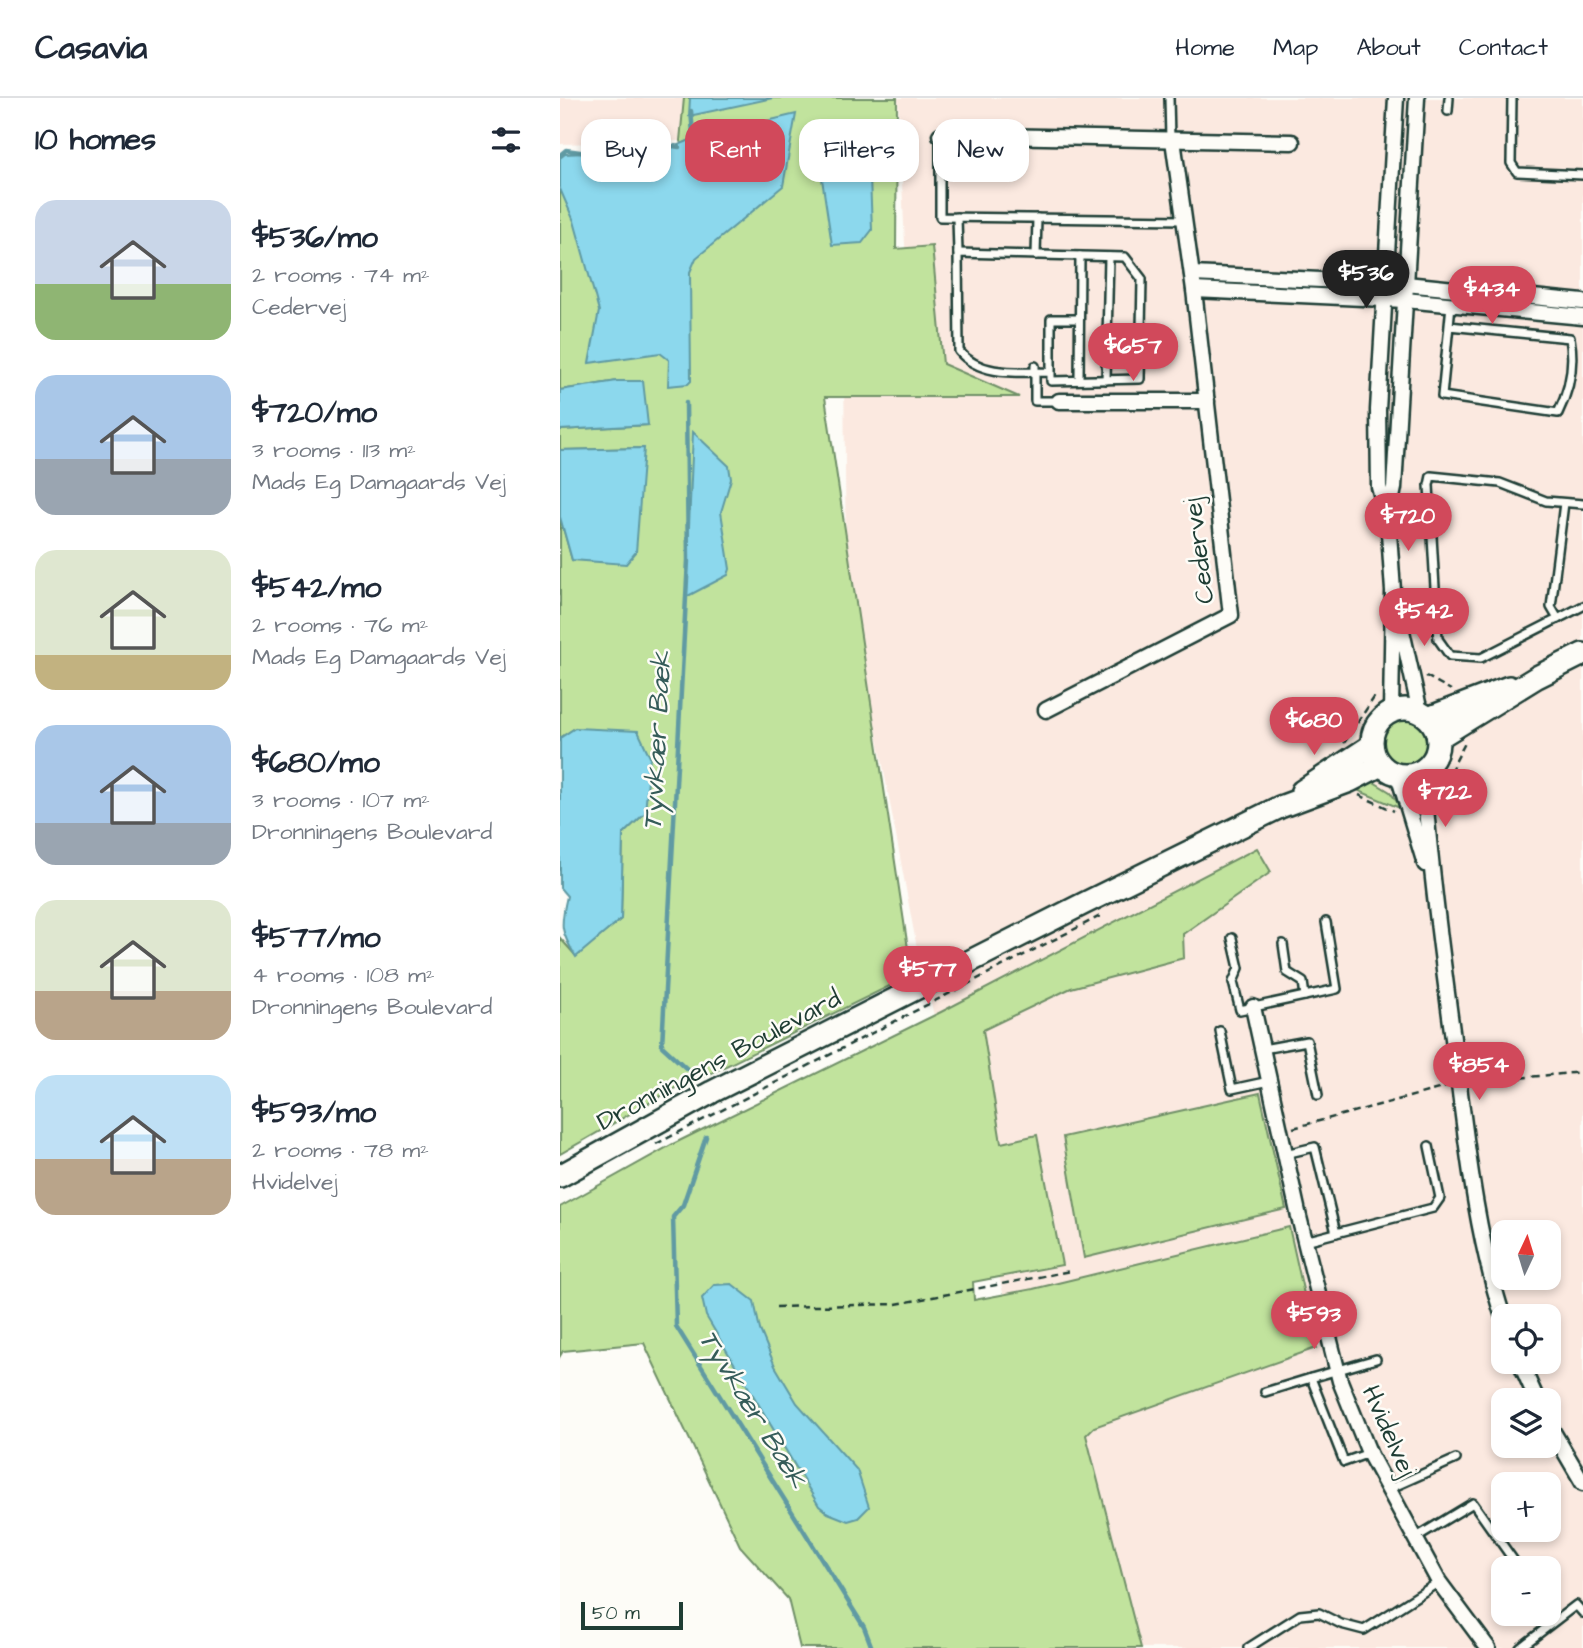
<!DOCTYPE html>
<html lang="en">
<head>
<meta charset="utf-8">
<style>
  :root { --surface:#fff; --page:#f6f6f7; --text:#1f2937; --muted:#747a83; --line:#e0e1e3; --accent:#d1495b }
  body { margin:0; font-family:"Architects Daughter",sans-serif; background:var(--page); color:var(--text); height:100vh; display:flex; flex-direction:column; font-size:26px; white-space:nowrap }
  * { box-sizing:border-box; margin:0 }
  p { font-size:23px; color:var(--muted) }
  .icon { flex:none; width:38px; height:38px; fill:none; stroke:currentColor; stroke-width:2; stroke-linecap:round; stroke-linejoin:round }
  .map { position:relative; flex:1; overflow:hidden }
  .details { display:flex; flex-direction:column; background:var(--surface); width:560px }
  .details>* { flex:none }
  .banner { position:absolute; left:21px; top:21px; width:665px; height:63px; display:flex; gap:14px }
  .needle { width:46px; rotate:4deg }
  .tools { position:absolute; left:931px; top:1122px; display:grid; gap:14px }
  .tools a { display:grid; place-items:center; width:70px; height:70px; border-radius:14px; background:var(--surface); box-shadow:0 4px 10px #0003; font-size:35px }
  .scale { position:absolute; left:21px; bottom:18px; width:102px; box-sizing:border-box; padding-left:7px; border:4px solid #1f3d34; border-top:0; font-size:19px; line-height:24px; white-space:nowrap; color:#1f3d34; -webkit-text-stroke:5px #fdfcf7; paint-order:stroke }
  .price { position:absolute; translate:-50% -60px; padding:0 16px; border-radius:24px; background:var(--accent); color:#fff; font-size:23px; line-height:46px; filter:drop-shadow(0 2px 4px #0008) }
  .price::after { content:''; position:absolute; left:50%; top:42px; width:21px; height:16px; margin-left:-10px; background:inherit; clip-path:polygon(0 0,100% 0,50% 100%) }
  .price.on { background:#222; color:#fff }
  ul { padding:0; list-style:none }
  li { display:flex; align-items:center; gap:21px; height:175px; padding:0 35px }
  li span { display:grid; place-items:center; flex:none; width:196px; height:140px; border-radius:21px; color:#555 }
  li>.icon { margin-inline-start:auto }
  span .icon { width:84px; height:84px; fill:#fffc; stroke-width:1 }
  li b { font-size:30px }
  h2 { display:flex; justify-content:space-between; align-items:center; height:84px; padding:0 35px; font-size:30px }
  .pill { padding:0 24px; border-radius:21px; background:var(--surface); box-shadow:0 4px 10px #0003; font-size:24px; line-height:63px }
  .pill.on { background:var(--accent); color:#fff }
  header { display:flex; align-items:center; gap:42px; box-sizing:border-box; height:98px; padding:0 35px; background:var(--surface); border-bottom:2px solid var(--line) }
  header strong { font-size:33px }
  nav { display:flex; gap:38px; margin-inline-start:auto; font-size:24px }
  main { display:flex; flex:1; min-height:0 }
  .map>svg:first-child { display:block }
  .built { fill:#fbe9e0; fill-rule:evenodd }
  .green { fill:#c1e39d; stroke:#709068; stroke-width:2 }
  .water { fill:#8cd8ed; stroke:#609aa3; stroke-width:2 }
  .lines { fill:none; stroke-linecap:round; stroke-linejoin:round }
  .stream { stroke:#609aa3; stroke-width:4.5 }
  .service-casing { stroke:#1f3d34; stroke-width:12 }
  .minor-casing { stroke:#1f3d34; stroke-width:19 }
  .secondary-casing { stroke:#1f3d34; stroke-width:26 }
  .path { stroke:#1f3d34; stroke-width:2.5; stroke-dasharray:7 5; stroke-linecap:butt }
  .service { stroke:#fdfcf7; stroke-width:7 }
  .minor { stroke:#fdfcf7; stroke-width:14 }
  .secondary { stroke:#fdfcf7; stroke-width:21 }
  .labels { text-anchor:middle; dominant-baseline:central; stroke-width:5; stroke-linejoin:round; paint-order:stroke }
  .street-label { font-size:26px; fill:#1f3d34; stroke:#fdfcf7 }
  .water-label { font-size:28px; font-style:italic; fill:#355c59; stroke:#fdfcf7 }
</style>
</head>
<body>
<header>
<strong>Casavia</strong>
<nav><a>Home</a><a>Map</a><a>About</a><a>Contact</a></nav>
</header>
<main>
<section class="details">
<h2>10 homes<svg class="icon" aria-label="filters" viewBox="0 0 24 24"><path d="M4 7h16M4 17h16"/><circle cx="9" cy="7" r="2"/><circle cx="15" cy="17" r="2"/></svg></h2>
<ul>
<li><span style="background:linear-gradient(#c9d6e8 60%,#8fb573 0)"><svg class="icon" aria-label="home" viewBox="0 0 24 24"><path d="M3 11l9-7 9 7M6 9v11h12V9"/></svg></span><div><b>$536/mo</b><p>2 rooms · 74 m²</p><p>Cedervej</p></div></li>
<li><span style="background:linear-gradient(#a9c7e8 60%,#9aa5b1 0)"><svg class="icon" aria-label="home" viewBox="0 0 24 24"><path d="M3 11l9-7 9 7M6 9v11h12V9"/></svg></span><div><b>$720/mo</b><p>3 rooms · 113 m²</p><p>Mads Eg Damgaards Vej</p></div></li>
<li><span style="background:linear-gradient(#dfe7d0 75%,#c2b280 0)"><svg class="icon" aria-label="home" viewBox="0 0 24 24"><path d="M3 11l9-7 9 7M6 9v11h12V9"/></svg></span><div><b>$542/mo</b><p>2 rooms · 76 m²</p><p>Mads Eg Damgaards Vej</p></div></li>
<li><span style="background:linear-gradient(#a9c7e8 70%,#9aa5b1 0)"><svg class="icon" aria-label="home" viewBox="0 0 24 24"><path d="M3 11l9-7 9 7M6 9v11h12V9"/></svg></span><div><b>$680/mo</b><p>3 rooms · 107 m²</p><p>Dronningens Boulevard</p></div></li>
<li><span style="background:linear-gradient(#dfe7d0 65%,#b9a48a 0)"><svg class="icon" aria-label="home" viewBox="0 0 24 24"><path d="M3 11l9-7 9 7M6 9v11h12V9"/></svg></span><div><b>$577/mo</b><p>4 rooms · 108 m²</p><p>Dronningens Boulevard</p></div></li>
<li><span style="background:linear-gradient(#bfe0f5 60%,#b9a48a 0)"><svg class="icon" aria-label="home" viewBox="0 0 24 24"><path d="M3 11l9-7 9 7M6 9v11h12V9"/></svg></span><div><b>$593/mo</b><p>2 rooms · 78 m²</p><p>Hvidelvej</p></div></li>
</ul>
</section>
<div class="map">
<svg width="1023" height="1550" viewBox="0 0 1023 1550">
  <rect width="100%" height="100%" fill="#fdfcf7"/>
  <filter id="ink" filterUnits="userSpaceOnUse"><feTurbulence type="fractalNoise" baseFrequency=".0143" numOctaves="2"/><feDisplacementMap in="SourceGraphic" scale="14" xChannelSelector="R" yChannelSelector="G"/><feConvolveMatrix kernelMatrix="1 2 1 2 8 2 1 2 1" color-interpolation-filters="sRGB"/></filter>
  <g filter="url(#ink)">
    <!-- built -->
    <g class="built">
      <polygon points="0,0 124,0 120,43 0,46"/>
      <path d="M338,0H1023V1550H542L506,1448L356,845L286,469L283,172L346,168ZM943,1134H989V1180H943ZM943,1218H989V1264H943ZM943,1302H989V1348H943ZM943,1386H989V1432H943ZM943,1470H989V1516H943Z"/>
    </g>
    <!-- green -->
    <g class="green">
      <polygon points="124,0 337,0 336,151 372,148 383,266 459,299 265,299 352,877 119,991 117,989 0,1056 0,840 16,858 61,821 63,736 85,715 15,630 0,640 0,419 12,462 83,350 0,352 0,332 88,327 57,283 0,292 0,66 125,55 120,43"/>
      <circle cx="844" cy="644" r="22"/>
      <polygon points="812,683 830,694 842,711 797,692 794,685"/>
      <polygon points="697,750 711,774 623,836 624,860 511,890 423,932 441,1045 477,1037 502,1167 413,1184 414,1202 473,1191 729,1129 756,1250 534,1329 526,1337 581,1550 240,1550 228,1501 180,1448 84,1245 3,1253 0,1258 0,1109 113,1046 381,914"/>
      <polygon points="700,995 726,1111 524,1160 503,1039"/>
    </g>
    <!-- water -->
    <g class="water">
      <polygon points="130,0 213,0 129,18"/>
      <polygon points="236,16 223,88 136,160 130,174 131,283 128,286 108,288 109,262 100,255 29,265 39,213 14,123 0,91 0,60 5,56 109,51 135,40"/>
      <polygon points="278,30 303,30 308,37 306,62 265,65"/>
      <polygon points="310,79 312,132 302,145 272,147 262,81"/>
      <polygon points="57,283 83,283 88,327 0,332 0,292"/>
      <polygon points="133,334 169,368 171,381 161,414 170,471 168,477 126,499"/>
      <polygon points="84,350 76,454 66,466 12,462 0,419 0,352"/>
      <path d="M15,630L78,633L90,659L85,715L63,736L61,821L16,859C0,833 0,828 7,798L0,790V640Z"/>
      <polygon points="172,1186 194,1203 200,1232 215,1268 237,1305 297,1372 309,1409 298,1420 288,1423 268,1415 259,1408 146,1218 142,1200 154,1187"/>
    </g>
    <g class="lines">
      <!-- stream -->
      <g class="stream">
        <polyline points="131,13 134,46"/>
        <polyline points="0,57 6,52 27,55 102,46 119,49"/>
        <polyline points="126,305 128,462 102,948 127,971"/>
        <polyline points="146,1039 123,1107 113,1119 116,1228 304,1529 312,1550"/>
      </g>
      <defs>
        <g id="service">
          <polyline points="609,0 610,41"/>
          <polyline points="952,0 951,65 957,74 1023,77"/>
          <polyline points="888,13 889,0"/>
          <polyline points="380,37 380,119 624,122"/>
          <polyline points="397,119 398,155"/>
          <polyline points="476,157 477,120"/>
          <path d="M889,228L1010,240C1015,267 1010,291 998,315L882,298L891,207"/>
          <polyline points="475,268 475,303 498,303"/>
          <path d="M491,274C460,274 420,279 399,253L398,155L565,159L582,181L580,281L491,283V221H519"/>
          <polyline points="519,282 520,158"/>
          <polyline points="546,282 549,159"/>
          <polyline points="1023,406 986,403 940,385 871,378 869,387 878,541 890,558 921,560 1023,508"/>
          <polyline points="998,521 991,509 1004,405"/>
          <polyline points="672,840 679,870 673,884 680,912 777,891 766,824"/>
          <polyline points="723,846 727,874 743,884 745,898"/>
          <polyline points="660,933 672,991 709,983"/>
          <polyline points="703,951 747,943 758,997"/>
          <polyline points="725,1056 755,1049 776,1135"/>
          <polyline points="745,1143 873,1110 880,1100 869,1048"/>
          <polyline points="705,1294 751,1280"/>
          <polyline points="809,1355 784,1364 751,1280 816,1261"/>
          <polyline points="829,1391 896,1361"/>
          <polyline points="855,1440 913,1405 959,1470"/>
          <polyline points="989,1512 996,1522"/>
          <polyline points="688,1550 740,1517 759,1515 781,1526 804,1532 879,1484"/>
          <polyline points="960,1550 1016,1507 1023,1515"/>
        </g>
        <g id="minor">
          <polyline points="380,37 732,44"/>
          <polyline points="632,176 846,186 1023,204"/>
          <polyline points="634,192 845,202 1023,219"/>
          <polyline points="499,303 647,303"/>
          <polyline points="829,415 834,390 857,0"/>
          <polyline points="838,515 860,614"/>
          <polyline points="486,612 671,517 634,192 613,42"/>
          <polyline points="831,614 833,493 828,420 819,389 818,312 836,0"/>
          <path d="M863,672C870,770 883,866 896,963C907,1049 916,1136 943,1219"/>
          <polyline points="838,677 865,766"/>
          <polyline points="693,909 739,1119 780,1283 810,1357 879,1484 928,1550"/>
          <polyline points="960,1264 977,1302"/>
          <polyline points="989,1327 1023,1385"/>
        </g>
        <g id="secondary">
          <circle cx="845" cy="644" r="33"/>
          <polyline points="868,620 949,589"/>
          <polyline points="878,640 977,579 1023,556"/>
          <polyline points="742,693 812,647"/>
          <polyline points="0,1078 152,994 523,806 720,709 790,683 821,667"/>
        </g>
      </defs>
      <!-- service casing -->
      <use href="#service" class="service-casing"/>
      <!-- minor casing -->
      <use href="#minor" class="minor-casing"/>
      <!-- secondary casing -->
      <use href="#secondary" class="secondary-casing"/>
      <!-- path -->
      <g class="path">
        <polyline points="866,578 891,592"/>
        <polyline points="784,645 817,595"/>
        <polyline points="879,695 905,645"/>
        <polyline points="799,697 834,713"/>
        <polyline points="913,984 1023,974"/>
        <polyline points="733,1030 886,989"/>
        <polyline points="96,1046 544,816"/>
        <polyline points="216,1209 336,1206 510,1173"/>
      </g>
      <!-- service -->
      <use href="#service" class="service"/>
      <!-- minor -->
      <use href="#minor" class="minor"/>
      <!-- secondary -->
      <use href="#secondary" class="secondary"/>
    </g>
  </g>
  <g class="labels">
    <!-- street labels -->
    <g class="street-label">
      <text transform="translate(639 453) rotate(-97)">Cedervej</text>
      <text transform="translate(159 962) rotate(-28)">Dronningens Boulevard</text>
      <text transform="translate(829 1333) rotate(66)">Hvidelvej</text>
    </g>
    <!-- water labels -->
    <g class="water-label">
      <text transform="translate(97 643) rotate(-87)">Tyvkær Bæk</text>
      <text transform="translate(193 1311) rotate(58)">Tyvkær Bæk</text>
    </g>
  </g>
</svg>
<div class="tools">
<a><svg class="needle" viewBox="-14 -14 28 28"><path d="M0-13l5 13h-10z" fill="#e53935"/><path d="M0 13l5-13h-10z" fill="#747a83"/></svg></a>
<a><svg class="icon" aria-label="locate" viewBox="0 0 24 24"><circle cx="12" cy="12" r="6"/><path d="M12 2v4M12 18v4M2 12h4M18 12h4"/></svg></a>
<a><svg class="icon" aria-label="layers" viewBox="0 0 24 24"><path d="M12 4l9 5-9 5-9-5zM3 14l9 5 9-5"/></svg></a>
<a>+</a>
<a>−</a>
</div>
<div class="scale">50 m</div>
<b class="price on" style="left:806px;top:212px">$536</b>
<b class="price" style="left:932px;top:228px">$434</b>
<b class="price" style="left:573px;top:285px">$657</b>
<b class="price" style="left:848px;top:455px">$720</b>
<b class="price" style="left:864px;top:550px">$542</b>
<b class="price" style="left:754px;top:659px">$680</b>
<b class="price" style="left:885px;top:731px">$722</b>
<b class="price" style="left:368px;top:908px">$577</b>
<b class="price" style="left:919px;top:1004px">$854</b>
<b class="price" style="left:754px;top:1253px">$593</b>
<div class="banner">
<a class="pill">Buy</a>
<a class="pill on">Rent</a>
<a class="pill">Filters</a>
<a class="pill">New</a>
</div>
</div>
</main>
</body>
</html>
